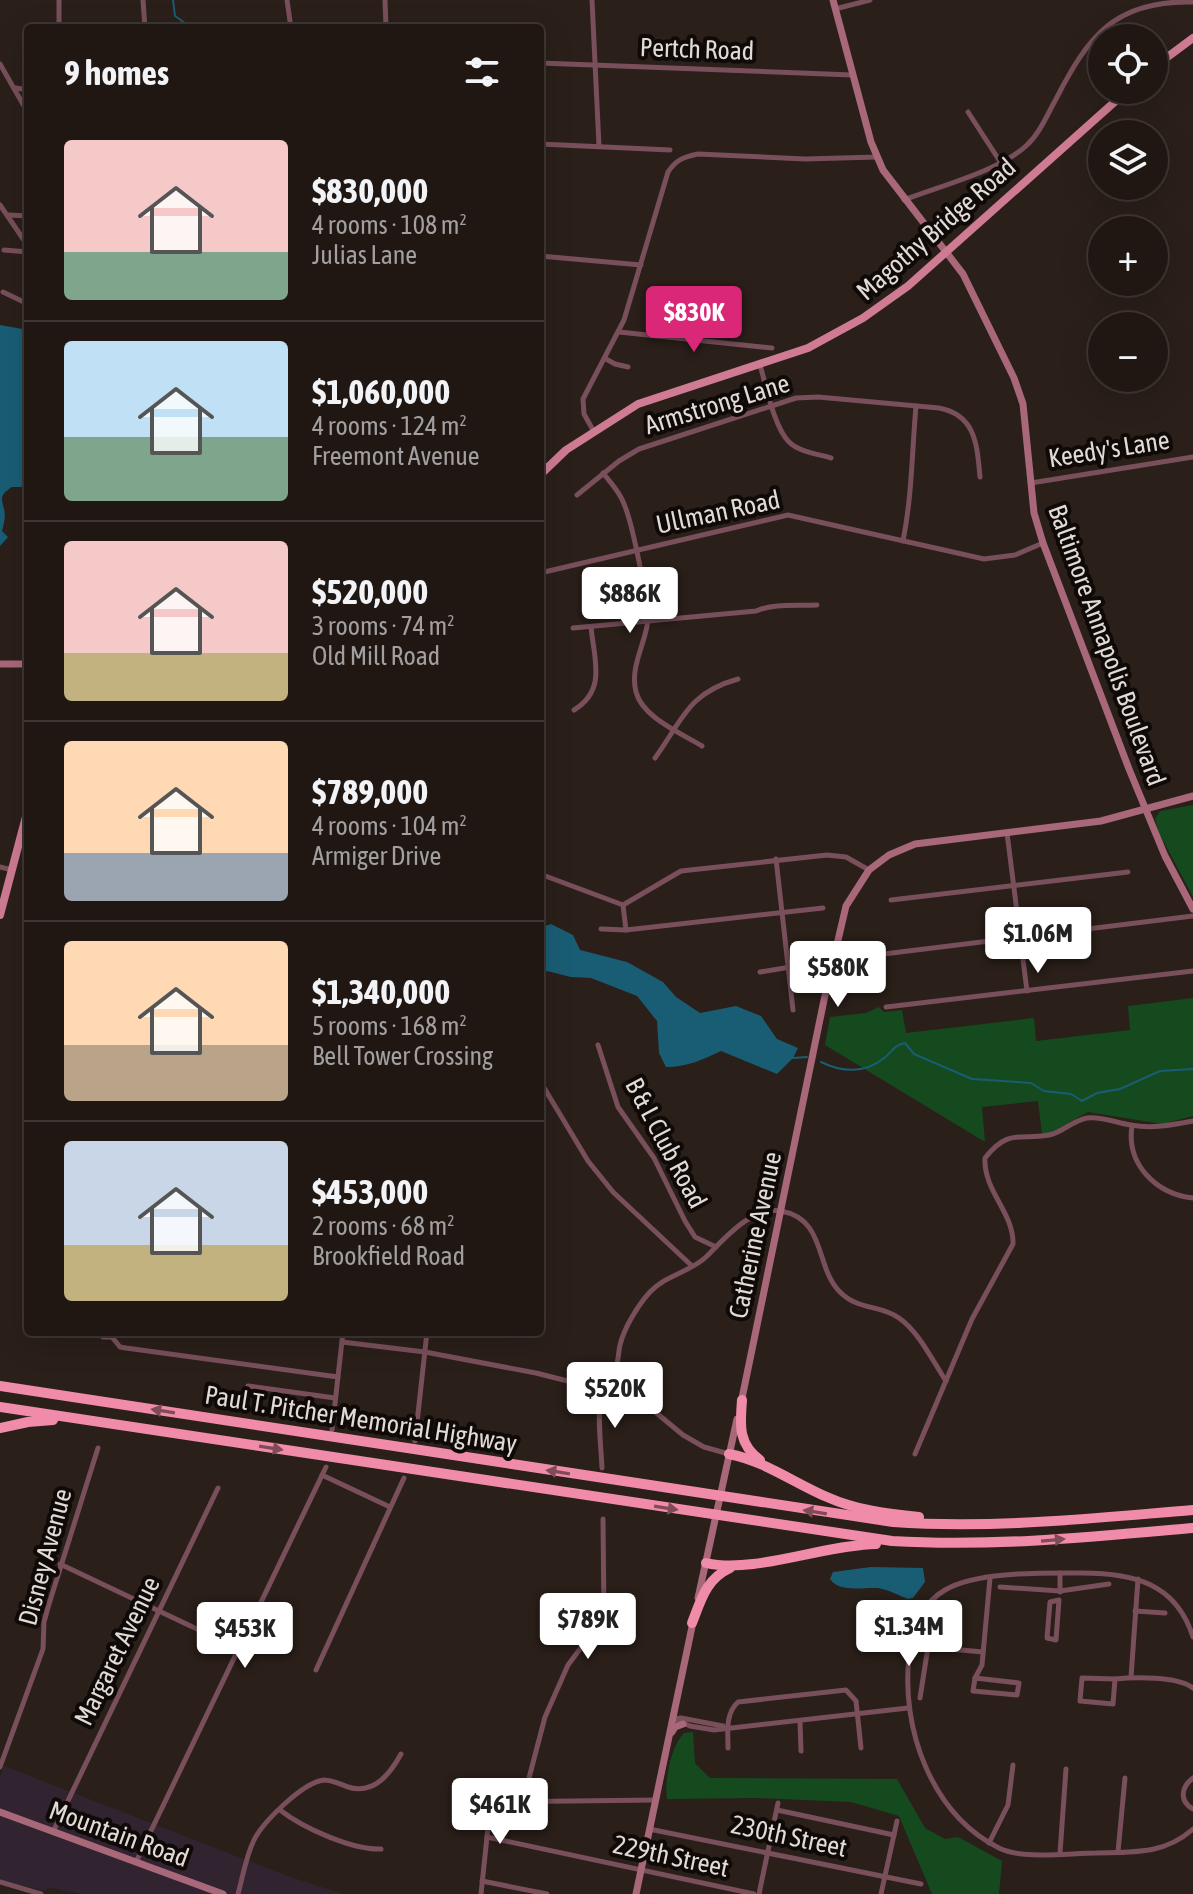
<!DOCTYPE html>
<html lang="en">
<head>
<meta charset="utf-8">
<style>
  :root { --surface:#201713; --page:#2d2421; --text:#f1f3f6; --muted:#a29fa0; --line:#3d3633; --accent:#db2777 }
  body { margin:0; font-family:"Asap Condensed",sans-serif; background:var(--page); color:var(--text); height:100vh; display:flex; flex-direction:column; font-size:30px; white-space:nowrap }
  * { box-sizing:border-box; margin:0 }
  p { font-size:26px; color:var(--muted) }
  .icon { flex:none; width:44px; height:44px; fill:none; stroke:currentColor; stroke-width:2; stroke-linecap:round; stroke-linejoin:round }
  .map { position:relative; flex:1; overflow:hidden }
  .details { position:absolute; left:24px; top:24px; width:520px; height:1312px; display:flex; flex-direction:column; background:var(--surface); border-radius:8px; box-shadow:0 8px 32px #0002,0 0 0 2px var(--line) }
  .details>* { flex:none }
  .controls { position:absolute; left:1088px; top:24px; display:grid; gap:16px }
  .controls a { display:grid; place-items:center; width:80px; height:80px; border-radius:50%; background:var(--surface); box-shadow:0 8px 32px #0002,0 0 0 2px var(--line); font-size:40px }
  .price { position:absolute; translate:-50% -68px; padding:0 18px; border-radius:8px; background:#fff; color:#222; font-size:26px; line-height:52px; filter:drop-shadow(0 2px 4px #0008) }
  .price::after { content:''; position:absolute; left:50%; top:48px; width:24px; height:18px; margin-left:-12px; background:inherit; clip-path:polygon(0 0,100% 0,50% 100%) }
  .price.active { background:var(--accent); color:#fff }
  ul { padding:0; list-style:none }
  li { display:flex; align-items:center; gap:24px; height:200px; padding:0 40px }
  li+li { border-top:2px solid var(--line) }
  li span { display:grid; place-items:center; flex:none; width:224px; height:160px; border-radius:8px; color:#555 }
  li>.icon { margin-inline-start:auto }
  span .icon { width:96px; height:96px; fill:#fffc; stroke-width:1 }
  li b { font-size:34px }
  h2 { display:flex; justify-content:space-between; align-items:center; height:96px; padding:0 40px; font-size:34px }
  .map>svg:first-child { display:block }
  .commercial { fill:#312430 }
  .green { fill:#154a1f }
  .water { fill:#195d74 }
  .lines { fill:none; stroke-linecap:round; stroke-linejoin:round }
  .stream { stroke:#195d74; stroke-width:2 }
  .street { stroke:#784f5a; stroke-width:5 }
  .secondary { stroke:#a8687a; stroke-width:7 }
  .primary { stroke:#ce7b93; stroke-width:8 }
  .highway { stroke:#f08ca9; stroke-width:10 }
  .oneway { fill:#804b58 }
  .labels { text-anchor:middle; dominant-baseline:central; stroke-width:8; stroke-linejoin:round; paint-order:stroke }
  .street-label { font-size:26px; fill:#e2dad6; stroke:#0f0a07 }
</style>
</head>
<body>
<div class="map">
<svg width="1193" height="1894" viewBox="0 0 1193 1894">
  <rect width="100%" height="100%" fill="#2a1f19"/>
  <!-- commercial -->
  <polygon class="commercial" points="4,1766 285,1875 343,1894 82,1894 47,1887 46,1891 0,1880 0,1777"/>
  <!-- green -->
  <g class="green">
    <polygon points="1193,805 1193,897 1159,833 1155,819 1160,811"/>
    <polygon points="1193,998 1193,1116 1162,1124 1088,1112 1048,1134 1042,1134 1038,1101 982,1107 985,1142 825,1045 830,1017 866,1013 879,1007 884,1012 902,1010 906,1033 1034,1018 1036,1041 1130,1030 1128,1006"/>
    <path d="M693,1732L695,1763L710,1778L897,1779L925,1828L945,1839L958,1837L1002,1861L999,1894H932L899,1816L851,1802L758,1798L667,1799C664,1781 671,1746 684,1733Z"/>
  </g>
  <!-- water -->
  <g class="water">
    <path d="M0,325L28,330V487H12C0,495 1,497 4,509C6,516 4,524 2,531L8,537L0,546Z"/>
    <path d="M551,924L573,935L580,950L627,962L663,982L676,997L700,1013L736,1006L761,1016L777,1039L798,1048L793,1058L777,1074L721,1051C702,1060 687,1067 666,1067L659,1053L657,1021L637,996L591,978L571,977L547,971L540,975V928Z"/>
    <path d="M871,1567L923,1568L925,1582L913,1598L908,1599C898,1595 889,1590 878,1588C863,1587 839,1593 830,1579L833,1572Z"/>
  </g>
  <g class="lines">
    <!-- stream -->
    <g class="stream">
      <polyline points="173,0 175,16 192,28"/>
      <polyline points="793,1058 807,1057"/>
      <path d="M821,1062C841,1072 865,1074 884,1058C893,1051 894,1045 905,1043L914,1054L972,1079L1031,1083L1044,1091L1071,1094L1082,1101L1097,1093L1120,1089L1160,1071L1193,1069"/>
    </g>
    <!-- street -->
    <g class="street">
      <polyline points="143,0 145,28"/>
      <polyline points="287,0 291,28"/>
      <polyline points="385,0 386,28"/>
      <polyline points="592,0 599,146"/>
      <polyline points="835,9 870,0"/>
      <polyline points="59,28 59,0"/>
      <polyline points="540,63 852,75"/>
      <polyline points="0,64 28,113"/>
      <polyline points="16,88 28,90"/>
      <polyline points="968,112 1001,163"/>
      <polyline points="540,144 670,150"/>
      <path d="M904,200C940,186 1000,171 1027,145C1040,133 1047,115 1056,99C1088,37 1114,0 1193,2"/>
      <polyline points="0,205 28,246"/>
      <polyline points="9,215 28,216"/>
      <polyline points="4,250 28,252"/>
      <polyline points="540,256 641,265"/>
      <polyline points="3,292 28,304"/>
      <polyline points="619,332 772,348"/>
      <polyline points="606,359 615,364 628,367"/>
      <path d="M760,365C766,385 774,427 789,442C799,452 818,454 831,458"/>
      <path d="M593,430L584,414L583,399L624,320L668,172C676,160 683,157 698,154L805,159L877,157"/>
      <path d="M603,473C611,483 620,492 624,504C632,522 650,607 647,626C643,648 630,669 636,692C643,718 681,733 702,746"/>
      <polyline points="1031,483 1193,457"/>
      <path d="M577,495L619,461L639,449L796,398L818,397L939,408C976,415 977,445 980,477"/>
      <path d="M903,541C912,496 912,451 916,406"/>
      <polyline points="540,573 788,515 984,559 1015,555 1043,543"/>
      <path d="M573,628L756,611C774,603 796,606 817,605"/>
      <path d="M574,710C607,690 594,659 591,627"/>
      <path d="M655,758C683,719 688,693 738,679"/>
      <polyline points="1007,833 1027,991"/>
      <polyline points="776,859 793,1010"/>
      <polyline points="0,867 12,870"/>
      <polyline points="540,874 623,905"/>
      <polyline points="891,900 1128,872"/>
      <polyline points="623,905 681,871 827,855 846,857 869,870"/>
      <polyline points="623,905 626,930"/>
      <polyline points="601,929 626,930 823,908"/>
      <polyline points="760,972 827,961 1193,916"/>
      <polyline points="886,1007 1193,971"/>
      <polyline points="598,1045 618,1107 654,1158 685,1221 695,1237 716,1247"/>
      <polyline points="540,1081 588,1161 613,1192 692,1266"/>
      <path d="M1132,1126C1126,1164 1156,1194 1193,1198"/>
      <polyline points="103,1337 112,1337 120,1347 126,1348 338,1377"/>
      <polyline points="342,1342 425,1352 536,1373 627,1396 648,1406 683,1435 704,1447 729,1454"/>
      <polyline points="248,1386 335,1398"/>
      <polyline points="332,1430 343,1332"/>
      <polyline points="415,1441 427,1332"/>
      <path d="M915,1454L972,1319L1013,1244C1014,1213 983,1190 985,1158C1010,1126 1022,1142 1053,1134C1064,1130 1075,1120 1087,1118C1101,1116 1117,1123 1131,1125C1152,1129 1172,1125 1193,1121"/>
      <path d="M602,1468C601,1445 597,1418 601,1395C603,1385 611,1378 615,1369C619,1361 618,1353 620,1345C624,1328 638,1305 650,1292C666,1275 690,1272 706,1257C725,1238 752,1206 781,1211C826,1219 815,1266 839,1291C858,1311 879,1304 899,1318C919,1332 932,1360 946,1381"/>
      <polyline points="322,1475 390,1507"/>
      <polyline points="60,1564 239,1649"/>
      <polyline points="1060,1573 1060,1592"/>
      <polyline points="1000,1587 1060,1591 1109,1584"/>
      <polygon points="1059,1600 1056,1640 1047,1638 1050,1602"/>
      <polyline points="1135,1611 1165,1613"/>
      <polyline points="867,1631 911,1639 928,1647 983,1652"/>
      <path d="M1193,1637C1176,1583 1133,1573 1082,1573C1045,1573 976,1571 945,1590C921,1604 912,1630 909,1657C901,1728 931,1814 999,1848C1023,1860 1069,1853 1096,1853C1132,1852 1164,1855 1193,1829"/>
      <polyline points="316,1670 404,1478"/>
      <polyline points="1131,1677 1138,1579"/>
      <polygon points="975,1678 1019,1683 1017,1695 973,1691"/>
      <polyline points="975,1678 982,1665 990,1578"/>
      <polygon points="1082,1678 1115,1679 1113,1704 1080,1701"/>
      <path d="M1115,1679C1134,1677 1178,1676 1193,1688"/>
      <polyline points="920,1698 928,1647"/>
      <polyline points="674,1719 690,1726 714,1730 908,1708"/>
      <polyline points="674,1719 681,1718 723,1726"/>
      <polyline points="800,1722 801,1751"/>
      <path d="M728,1748C728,1732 725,1714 738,1702L846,1690L856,1701L861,1748"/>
      <polyline points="0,1767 43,1649 44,1622 49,1604 98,1448"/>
      <path d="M1193,1778C1181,1787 1179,1801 1193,1809"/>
      <polyline points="523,1801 545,1717 568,1665 604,1617 603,1519"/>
      <path d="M280,1810C303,1828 352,1850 381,1849"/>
      <polyline points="777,1810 894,1835"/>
      <polyline points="649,1829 921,1884"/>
      <polyline points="53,1832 218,1488"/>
      <polyline points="487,1837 754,1894"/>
      <polyline points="989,1843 1008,1805 1013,1765"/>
      <polyline points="1118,1852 1125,1778"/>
      <polyline points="1060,1853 1066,1769"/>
      <polyline points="136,1862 326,1467"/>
      <polyline points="482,1881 547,1894"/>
      <polyline points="0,1882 41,1894"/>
      <path d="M238,1894C243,1876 246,1856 254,1840C263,1822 303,1782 324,1780C333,1780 340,1784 348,1787C374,1795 390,1774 401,1754"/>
      <polyline points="481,1894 490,1808 495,1802 656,1800"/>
      <polyline points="759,1894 778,1803"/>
      <polyline points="881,1894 897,1821"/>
    </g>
    <!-- secondary -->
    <g class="secondary">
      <polyline points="833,0 871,142 883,170 963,274 1014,378 1023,404 1034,513 1043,543 1129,769 1165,856 1193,909"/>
      <polyline points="0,664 28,664"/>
      <polyline points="741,1403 824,1000 846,906 869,870 889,855 915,844 1101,821 1193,796"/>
      <polyline points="698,1598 737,1419"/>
      <polyline points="672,1732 675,1727 683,1724"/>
      <polyline points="0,1812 223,1894"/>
      <polyline points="636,1894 693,1622"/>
    </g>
    <!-- primary -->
    <g class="primary">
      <polyline points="1154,67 1193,38"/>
      <polyline points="540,475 566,450 638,404 808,348 863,318 908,286 1128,90"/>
      <polyline points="0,915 28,809"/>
    </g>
    <!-- highway -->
    <g class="highway">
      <path d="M0,1386L893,1522C994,1529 1093,1518 1193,1510"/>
      <path d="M742,1400C740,1425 738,1444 760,1460"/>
      <path d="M0,1407L892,1541C993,1547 1092,1537 1193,1528"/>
      <polyline points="0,1428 28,1422 53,1420"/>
      <path d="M729,1454C765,1461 794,1483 827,1497C856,1510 887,1514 919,1517"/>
      <path d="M706,1563C754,1574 823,1545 876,1544"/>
      <path d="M692,1623C701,1600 706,1579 730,1568"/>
    </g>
  </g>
  <!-- one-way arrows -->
  <defs><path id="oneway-solid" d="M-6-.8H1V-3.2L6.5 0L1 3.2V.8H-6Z" transform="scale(2)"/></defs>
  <g class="oneway">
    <use href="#oneway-solid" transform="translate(163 1411) rotate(-171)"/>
    <use href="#oneway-solid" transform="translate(271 1448) rotate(9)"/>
    <use href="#oneway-solid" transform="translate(558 1472) rotate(-171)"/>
    <use href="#oneway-solid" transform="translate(666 1508) rotate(9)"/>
    <use href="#oneway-solid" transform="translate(815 1512) rotate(-171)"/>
    <use href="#oneway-solid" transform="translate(1053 1540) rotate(-5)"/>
  </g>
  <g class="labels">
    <!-- street labels -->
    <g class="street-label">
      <text transform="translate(697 49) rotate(2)">Pertch Road</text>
      <text transform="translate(936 229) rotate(-41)">Magothy Bridge Road</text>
      <text transform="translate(717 404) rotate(-17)">Armstrong Lane</text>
      <text transform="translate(1109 449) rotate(-9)">Keedy's Lane</text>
      <text transform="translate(718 512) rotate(-12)">Ullman Road</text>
      <text transform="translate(1107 645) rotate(70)">Baltimore Annapolis Boulevard</text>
      <text transform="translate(666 1143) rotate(62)">B &amp; L Club Road</text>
      <text transform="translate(755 1235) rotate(-78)">Catherine Avenue</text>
      <text transform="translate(361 1419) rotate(9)">Paul T. Pitcher Memorial Highway</text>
      <text transform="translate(45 1557) rotate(-75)">Disney Avenue</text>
      <text transform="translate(117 1651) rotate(-64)">Margaret Avenue</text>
      <text transform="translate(119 1834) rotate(20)">Mountain Road</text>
      <text transform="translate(789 1836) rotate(12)">230th Street</text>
      <text transform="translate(671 1856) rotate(12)">229th Street</text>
    </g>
  </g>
</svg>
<div class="controls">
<a><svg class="icon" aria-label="locate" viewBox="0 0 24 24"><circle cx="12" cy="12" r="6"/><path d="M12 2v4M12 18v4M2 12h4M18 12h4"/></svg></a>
<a><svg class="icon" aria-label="layers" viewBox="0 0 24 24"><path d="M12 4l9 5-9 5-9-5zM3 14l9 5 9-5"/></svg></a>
<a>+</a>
<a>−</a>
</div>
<b class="price active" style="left:694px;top:354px">$830K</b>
<b class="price" style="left:630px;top:635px">$886K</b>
<b class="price" style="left:1038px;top:975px">$1.06M</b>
<b class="price" style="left:838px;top:1009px">$580K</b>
<b class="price" style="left:615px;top:1430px">$520K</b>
<b class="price" style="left:588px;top:1661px">$789K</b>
<b class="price" style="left:909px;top:1668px">$1.34M</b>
<b class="price" style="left:245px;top:1670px">$453K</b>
<b class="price" style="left:500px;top:1846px">$461K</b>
<section class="details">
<h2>9 homes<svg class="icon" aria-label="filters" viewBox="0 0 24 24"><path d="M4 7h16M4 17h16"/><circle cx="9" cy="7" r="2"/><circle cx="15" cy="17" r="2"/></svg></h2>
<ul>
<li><span style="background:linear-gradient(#f6c9c9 70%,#7fa58c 0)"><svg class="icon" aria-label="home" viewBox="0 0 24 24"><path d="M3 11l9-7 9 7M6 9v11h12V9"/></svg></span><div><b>$830,000</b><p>4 rooms · 108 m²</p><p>Julias Lane</p></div></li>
<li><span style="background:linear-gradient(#bfe0f5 60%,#7fa58c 0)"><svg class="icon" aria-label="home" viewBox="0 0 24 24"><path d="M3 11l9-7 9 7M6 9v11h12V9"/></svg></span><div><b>$1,060,000</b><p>4 rooms · 124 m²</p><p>Freemont Avenue</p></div></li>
<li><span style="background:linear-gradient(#f6c9c9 70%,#c2b280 0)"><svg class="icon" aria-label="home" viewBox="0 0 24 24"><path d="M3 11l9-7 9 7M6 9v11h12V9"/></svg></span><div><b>$520,000</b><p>3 rooms · 74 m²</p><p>Old Mill Road</p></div></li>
<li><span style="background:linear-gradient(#ffd9b3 70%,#9aa5b1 0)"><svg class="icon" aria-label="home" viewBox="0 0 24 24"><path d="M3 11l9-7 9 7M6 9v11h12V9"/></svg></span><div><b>$789,000</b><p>4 rooms · 104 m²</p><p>Armiger Drive</p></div></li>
<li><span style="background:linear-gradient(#ffd9b3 65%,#b9a48a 0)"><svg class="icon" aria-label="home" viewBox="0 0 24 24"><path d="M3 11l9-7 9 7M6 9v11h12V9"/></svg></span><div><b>$1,340,000</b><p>5 rooms · 168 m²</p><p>Bell Tower Crossing</p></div></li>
<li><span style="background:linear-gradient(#c9d6e8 65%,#c2b280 0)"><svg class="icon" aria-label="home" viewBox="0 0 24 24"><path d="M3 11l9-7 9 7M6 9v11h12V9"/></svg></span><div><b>$453,000</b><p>2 rooms · 68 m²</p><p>Brookfield Road</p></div></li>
</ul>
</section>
</div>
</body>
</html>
